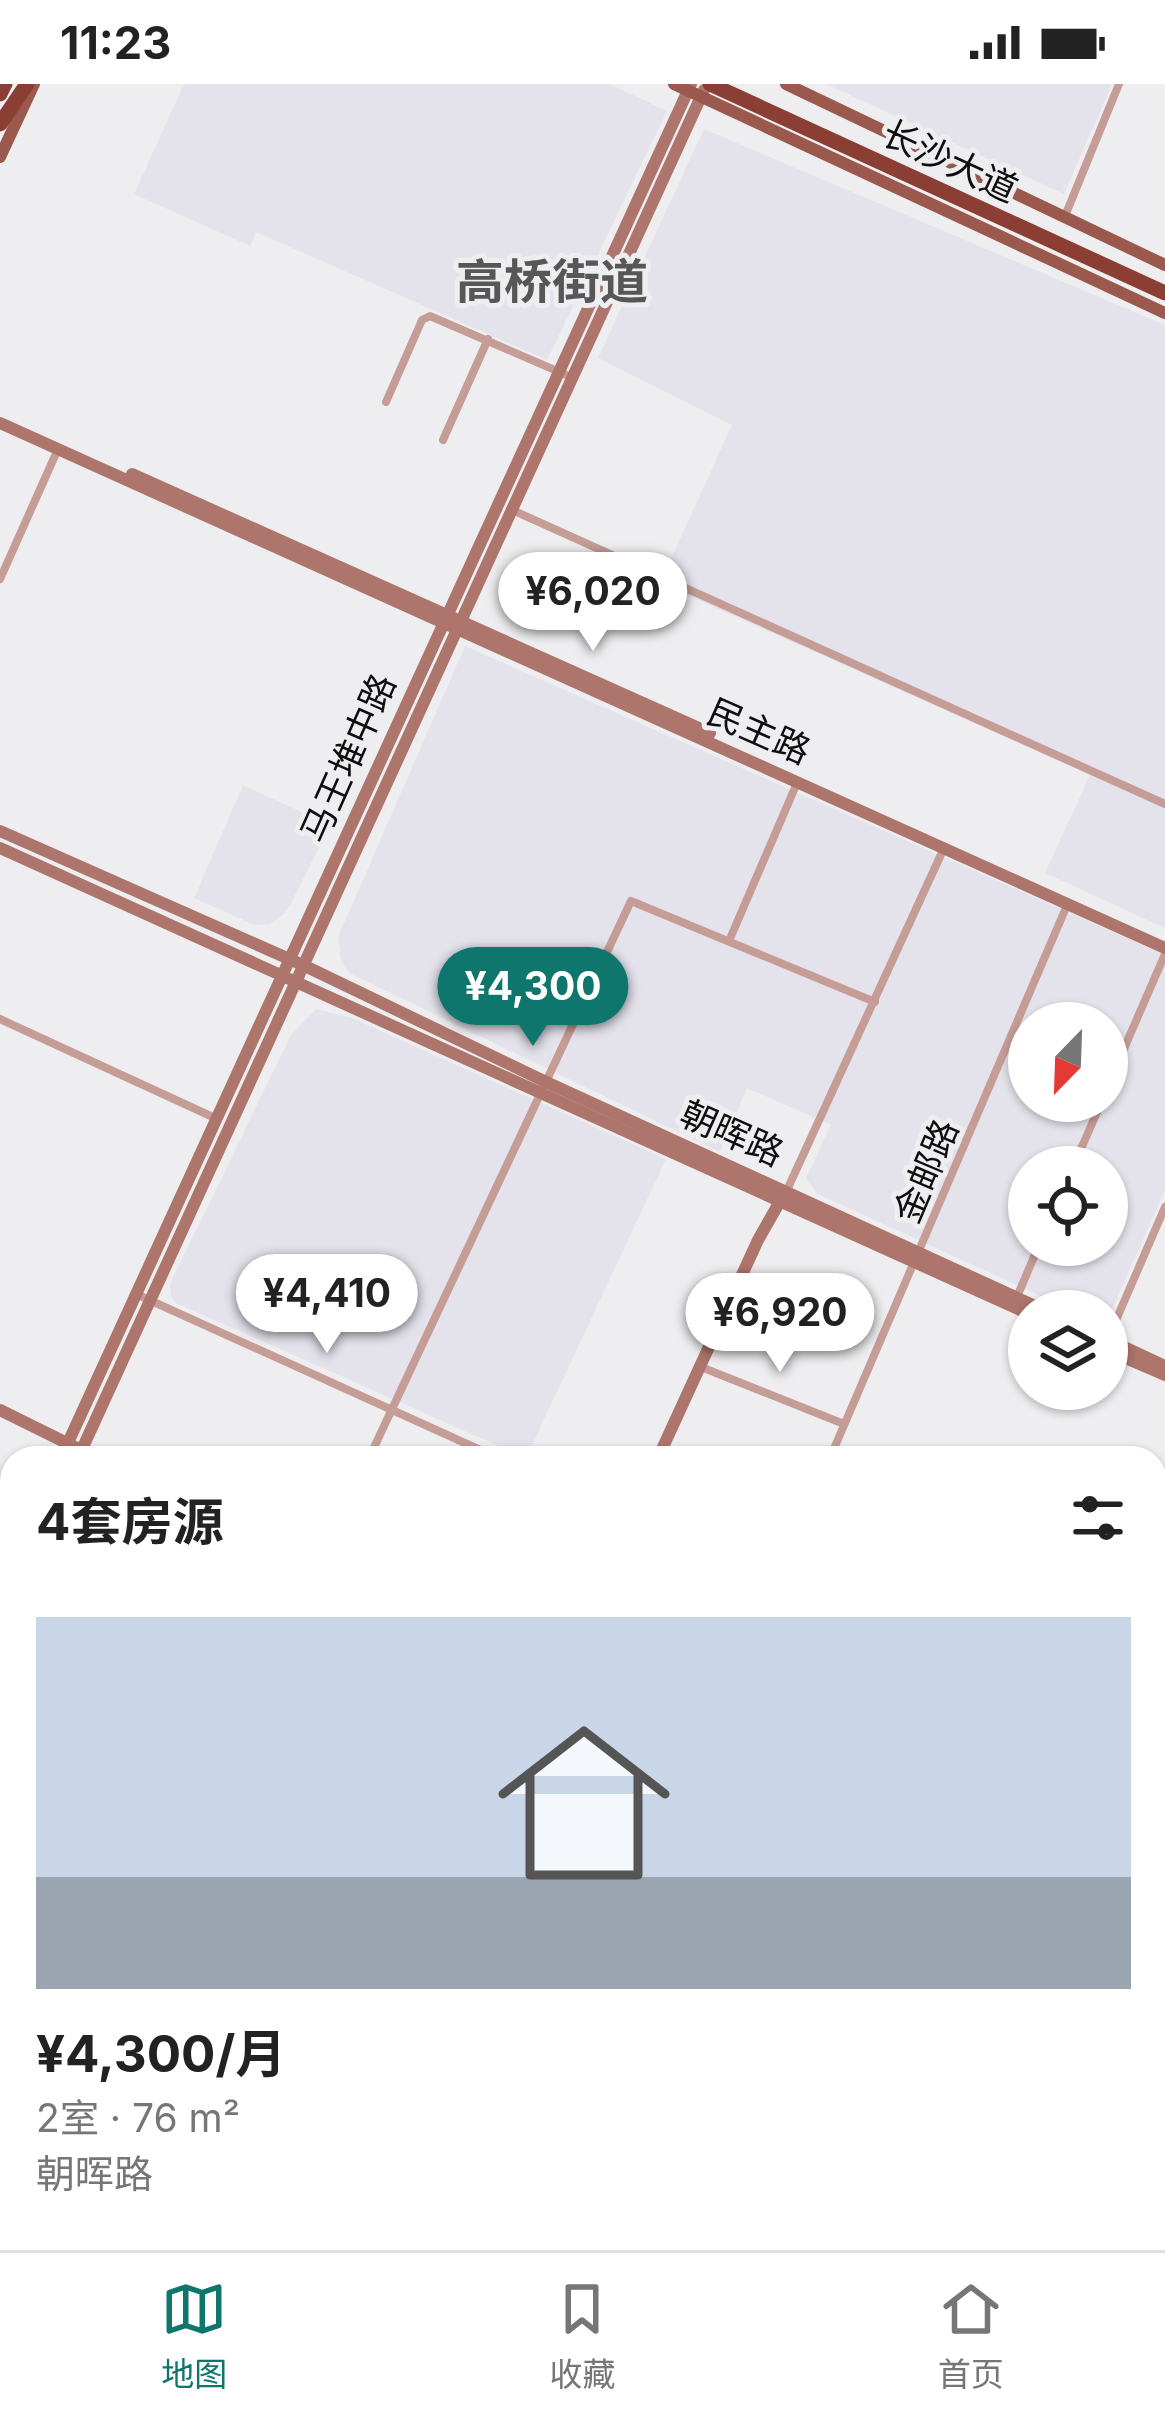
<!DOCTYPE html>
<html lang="zh">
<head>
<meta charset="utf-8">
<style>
  :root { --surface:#fff; --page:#f2f2f2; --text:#222; --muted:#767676; --line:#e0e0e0; --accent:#0f766e }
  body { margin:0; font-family:Inter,"Noto Sans SC",sans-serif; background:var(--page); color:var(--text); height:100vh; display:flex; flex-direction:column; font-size:45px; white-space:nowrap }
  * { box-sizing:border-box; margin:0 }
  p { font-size:39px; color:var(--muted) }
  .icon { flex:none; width:66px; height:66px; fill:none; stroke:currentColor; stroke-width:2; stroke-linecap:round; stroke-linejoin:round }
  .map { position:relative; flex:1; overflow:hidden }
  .sheet { position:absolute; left:0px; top:1362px; width:1167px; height:804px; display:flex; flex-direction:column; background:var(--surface); border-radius:36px 36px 0 0; box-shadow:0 3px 9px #0004 }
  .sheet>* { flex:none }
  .needle { width:78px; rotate:203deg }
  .fabs { position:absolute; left:1008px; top:918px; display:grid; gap:24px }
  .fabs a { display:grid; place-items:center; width:120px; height:120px; border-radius:50%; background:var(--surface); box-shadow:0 3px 9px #0004; font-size:60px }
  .price { position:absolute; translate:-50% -102px; padding:0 27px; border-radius:42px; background:#fff; color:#222; font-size:39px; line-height:78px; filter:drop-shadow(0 3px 6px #0008) }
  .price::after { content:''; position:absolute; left:50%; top:72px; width:36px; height:27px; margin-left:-18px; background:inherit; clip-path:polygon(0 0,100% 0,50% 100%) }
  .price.on { background:var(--accent); color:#fff }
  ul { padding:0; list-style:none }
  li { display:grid; align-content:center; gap:24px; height:636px; padding:0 36px }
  li span { display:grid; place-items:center; height:372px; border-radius:0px; color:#555 }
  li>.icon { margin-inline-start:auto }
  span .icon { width:216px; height:216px; fill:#fffc; stroke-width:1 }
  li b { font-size:51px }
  h2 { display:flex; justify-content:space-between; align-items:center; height:144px; padding:0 36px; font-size:51px }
  .status { display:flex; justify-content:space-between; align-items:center; height:84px; padding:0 60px; background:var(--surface); direction:ltr }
  .status svg { height:33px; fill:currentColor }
  .menu { display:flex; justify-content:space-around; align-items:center; height:168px; border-top:3px solid var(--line); background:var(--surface); font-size:33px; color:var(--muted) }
  .menu a { display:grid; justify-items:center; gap:6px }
  .menu .on { color:var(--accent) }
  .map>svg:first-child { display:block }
  .built { fill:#e4e3ec; fill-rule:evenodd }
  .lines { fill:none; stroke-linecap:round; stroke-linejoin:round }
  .street { stroke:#c59d96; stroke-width:8 }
  .secondary { stroke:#ad756b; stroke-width:12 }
  .primary { stroke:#9b584d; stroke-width:12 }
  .highway { stroke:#8b3e33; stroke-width:15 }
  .rail { stroke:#757476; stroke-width:3; stroke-dasharray:21 21; stroke-linecap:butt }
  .highway-bridge { stroke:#8b3e33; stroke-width:15 }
  .labels { text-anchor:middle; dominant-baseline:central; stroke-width:10; stroke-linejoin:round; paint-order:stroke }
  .street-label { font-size:36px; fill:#0f0e0f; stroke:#eeeef0 }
  .district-label { font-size:48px; font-weight:bold; fill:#575758; stroke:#eeeef0 }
</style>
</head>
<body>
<div class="status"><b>11:23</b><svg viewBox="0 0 49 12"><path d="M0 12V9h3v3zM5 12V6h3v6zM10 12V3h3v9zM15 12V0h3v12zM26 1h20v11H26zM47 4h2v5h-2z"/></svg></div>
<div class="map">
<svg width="1165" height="2166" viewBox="0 0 1165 2166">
  <rect width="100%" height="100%" fill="#eeeef0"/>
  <!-- built -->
  <g class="built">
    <polygon points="184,0 610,0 667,27 547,276 256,148 250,162 134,110"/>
    <polygon points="826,0 1112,0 1064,110"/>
    <polygon points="704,45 1165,241 1165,844 1045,789 1090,691 660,499 732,341 598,274"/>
    <path d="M465,562L1165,871V1106L1107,1237V1227H1073L816,1109L806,1094L831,1041L747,1004L720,1068L349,889L341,876L338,853ZM1029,939H1107V1017H1029ZM1029,1083H1107V1161H1029Z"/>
    <polygon points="243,701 330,741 291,819 283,831 269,840 255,841 194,814"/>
    <polygon points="316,925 352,934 666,1075 526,1374 176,1219 171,1212 170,1200 291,951"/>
    <polygon points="1155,1942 1165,1946 1165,2072 1155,2099"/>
    <polygon points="860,2154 1134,2154 1129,2166 853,2166"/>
  </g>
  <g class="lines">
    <!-- street -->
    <g class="street">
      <polyline points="1065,132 1119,0"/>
      <polyline points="386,318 422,236 430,232 571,293"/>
      <polyline points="443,356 488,255"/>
      <polyline points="510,425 1165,720"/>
      <polyline points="0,495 58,365"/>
      <polyline points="729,857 797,699"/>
      <polyline points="0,935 215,1034"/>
      <polyline points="1107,1004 1165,870"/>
      <polyline points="1073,1083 1102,1017"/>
      <polyline points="787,1106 944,764"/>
      <polyline points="136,1210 498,1374"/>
      <polyline points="1017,1213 1039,1161"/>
      <polyline points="1107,1257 1165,1123"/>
      <polyline points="701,1283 844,1340"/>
      <polyline points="1077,1315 1082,1305"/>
      <polyline points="369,1374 631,817 875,918"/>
      <polyline points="830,1374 1068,819"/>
      <polyline points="1155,1697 1165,1703"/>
      <polyline points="1155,1859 1165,1836"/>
      <polyline points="652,2166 657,2154"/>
      <polyline points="1014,2166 1019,2154"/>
    </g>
    <!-- secondary -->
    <g class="secondary">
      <polyline points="0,339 1165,864"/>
      <polyline points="132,390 710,649"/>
      <polyline points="0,747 305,882 546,998 1046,1227"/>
      <polyline points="0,764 1029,1230"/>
      <polyline points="1107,1255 1165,1282"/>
      <polyline points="1107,1266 1165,1291"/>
      <polyline points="0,1326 97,1374"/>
      <polyline points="61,1374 691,0"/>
      <polyline points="78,1374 704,6"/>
      <polyline points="658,1374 758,1156 783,1112"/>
      <polyline points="1155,1506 1165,1488"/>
      <polyline points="0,1508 12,1482"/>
      <polyline points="0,1545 12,1519"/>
      <polyline points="0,1628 12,1634"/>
    </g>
    <!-- primary -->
    <g class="primary">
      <polyline points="674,0 1165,229"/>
      <polyline points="786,0 1165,181"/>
      <polyline points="0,73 34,0"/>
      <polyline points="0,2010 12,2016"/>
      <polyline points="0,2027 12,2032"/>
      <polyline points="0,2040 12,2046"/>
      <polyline points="0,2050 12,2056"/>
      <polyline points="224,2154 254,2166"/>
      <polyline points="271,2154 298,2166"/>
    </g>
    <!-- highway -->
    <g class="highway">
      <polyline points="710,0 1165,209"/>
      <polyline points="0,10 5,0"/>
      <polyline points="1155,1547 1165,1529"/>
      <polyline points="1155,1567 1165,1551"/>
      <polyline points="789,2166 796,2154"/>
      <polyline points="821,2166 828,2154"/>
    </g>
    <!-- rail -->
    <polyline class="rail" points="1155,2166 1165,2145"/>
    <!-- highway-bridge -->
    <polyline class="highway-bridge" points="0,40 27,0"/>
  </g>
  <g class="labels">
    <!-- street labels -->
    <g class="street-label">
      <text transform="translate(950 77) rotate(25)">长沙大道</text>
      <text transform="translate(759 647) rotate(24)">民主路</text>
      <text transform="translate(348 674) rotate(-66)">马王堆中路</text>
      <text transform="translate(732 1049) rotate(24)">朝晖路</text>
      <text transform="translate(926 1087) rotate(-67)">金邮路</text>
    </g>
    <!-- district labels -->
    <g class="district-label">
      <text x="552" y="197">高桥街道</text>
    </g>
  </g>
</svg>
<div class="fabs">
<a><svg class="needle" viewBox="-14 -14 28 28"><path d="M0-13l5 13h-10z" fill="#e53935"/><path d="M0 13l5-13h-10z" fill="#767676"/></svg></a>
<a><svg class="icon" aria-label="locate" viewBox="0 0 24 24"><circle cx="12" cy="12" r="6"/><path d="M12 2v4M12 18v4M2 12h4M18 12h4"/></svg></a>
<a><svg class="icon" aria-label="layers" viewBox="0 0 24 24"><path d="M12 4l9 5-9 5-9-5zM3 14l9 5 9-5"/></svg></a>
</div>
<b class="price" style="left:593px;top:570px">¥6,020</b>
<b class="price on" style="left:533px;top:965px">¥4,300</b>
<b class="price" style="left:327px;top:1272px">¥4,410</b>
<b class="price" style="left:780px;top:1291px">¥6,920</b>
<section class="sheet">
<h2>4套房源<svg class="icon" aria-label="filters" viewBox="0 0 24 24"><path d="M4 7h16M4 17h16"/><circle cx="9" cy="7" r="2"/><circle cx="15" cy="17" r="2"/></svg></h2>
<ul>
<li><span style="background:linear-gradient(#c9d6e8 70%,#9aa5b1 0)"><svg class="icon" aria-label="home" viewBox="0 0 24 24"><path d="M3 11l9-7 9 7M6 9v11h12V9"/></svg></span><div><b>¥4,300/月</b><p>2室 · 76 m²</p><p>朝晖路</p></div></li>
</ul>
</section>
</div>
<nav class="menu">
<a class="on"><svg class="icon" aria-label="map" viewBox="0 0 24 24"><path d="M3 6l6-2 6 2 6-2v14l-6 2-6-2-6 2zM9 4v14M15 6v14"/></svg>地图</a>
<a><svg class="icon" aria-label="saved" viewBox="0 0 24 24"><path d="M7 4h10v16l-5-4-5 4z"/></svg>收藏</a>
<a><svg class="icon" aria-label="home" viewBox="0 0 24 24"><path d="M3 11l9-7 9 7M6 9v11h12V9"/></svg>首页</a>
</nav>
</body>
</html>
